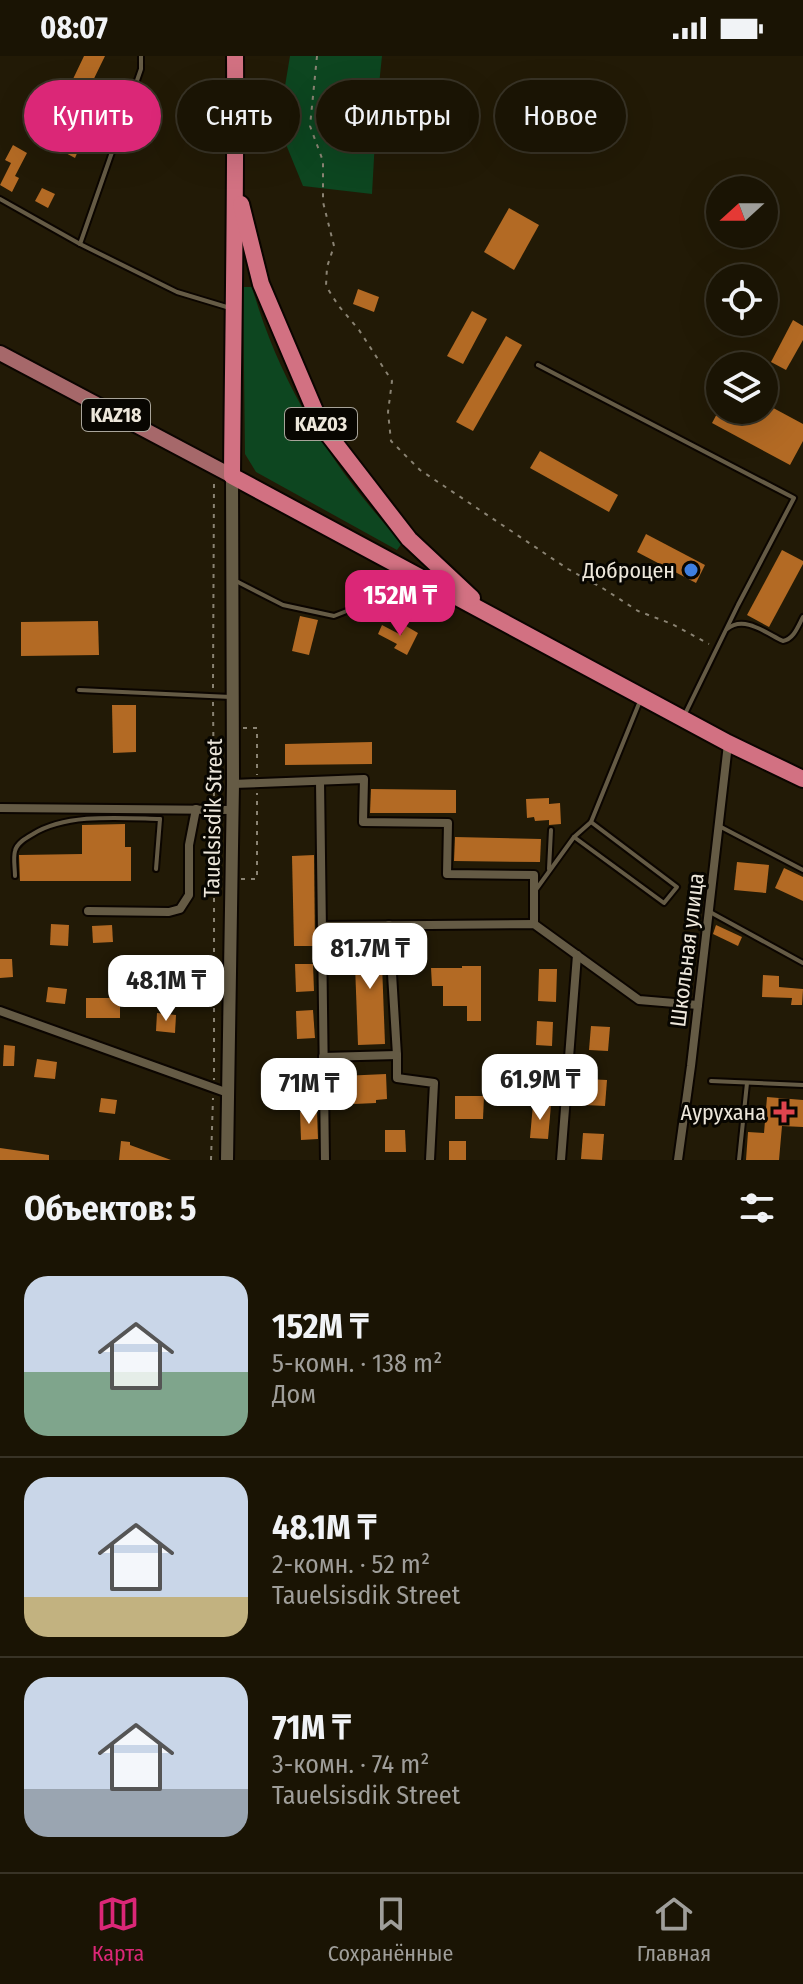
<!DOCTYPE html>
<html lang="ru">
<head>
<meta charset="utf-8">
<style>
  :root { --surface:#1a1404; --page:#231d0e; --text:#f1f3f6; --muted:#9f9e9a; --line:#383326; --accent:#db2777 }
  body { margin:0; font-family:"Fira Sans Condensed",sans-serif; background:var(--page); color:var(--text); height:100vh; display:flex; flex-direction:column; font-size:30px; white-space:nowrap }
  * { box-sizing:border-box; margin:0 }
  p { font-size:26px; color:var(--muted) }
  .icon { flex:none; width:44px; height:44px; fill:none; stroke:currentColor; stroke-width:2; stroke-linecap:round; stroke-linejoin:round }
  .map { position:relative; height:1104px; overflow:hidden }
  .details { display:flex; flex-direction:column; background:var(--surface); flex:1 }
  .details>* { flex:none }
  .banner { position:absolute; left:24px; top:24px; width:756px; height:72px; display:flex; gap:16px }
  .needle { width:52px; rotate:249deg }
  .fabs { position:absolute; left:706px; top:120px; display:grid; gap:16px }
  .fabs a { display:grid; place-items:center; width:72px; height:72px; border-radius:50%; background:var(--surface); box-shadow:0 8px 32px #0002,0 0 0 2px var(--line); font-size:40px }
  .price { position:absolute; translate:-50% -68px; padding:0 18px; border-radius:16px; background:#fff; color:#222; font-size:26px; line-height:52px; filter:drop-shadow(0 2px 4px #0008) }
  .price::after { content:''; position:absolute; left:50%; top:48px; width:24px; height:18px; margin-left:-12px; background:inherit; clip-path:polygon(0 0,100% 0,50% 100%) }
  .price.current { background:var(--accent); color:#fff }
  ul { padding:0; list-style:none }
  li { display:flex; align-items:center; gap:24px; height:200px; padding:0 24px }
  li+li { border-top:2px solid var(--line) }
  li span { display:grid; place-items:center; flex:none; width:224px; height:160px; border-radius:24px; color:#555 }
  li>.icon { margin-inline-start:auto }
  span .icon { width:96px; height:96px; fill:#fffc; stroke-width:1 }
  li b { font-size:34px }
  h2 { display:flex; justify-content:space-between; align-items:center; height:96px; padding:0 24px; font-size:34px }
  .chip { padding:0 28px; border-radius:36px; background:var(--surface); box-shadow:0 8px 32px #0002,0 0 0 2px var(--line); font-size:28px; line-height:72px }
  .chip.current { background:var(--accent); color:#fff }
  .status { display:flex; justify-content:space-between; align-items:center; height:56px; padding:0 40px; background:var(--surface); direction:ltr }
  .status svg { height:22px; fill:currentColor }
  .dock { display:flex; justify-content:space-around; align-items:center; height:112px; border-top:2px solid var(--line); background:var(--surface); font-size:22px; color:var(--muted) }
  .dock a { display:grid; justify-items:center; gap:4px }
  .dock .current { color:var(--accent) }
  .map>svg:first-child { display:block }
  .green { fill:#0d4620 }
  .building { fill:#b36a24 }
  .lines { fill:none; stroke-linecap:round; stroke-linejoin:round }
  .lane-casing { stroke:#0b0500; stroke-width:8 }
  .street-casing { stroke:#0b0500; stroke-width:12 }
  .secondary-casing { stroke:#0b0500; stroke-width:16 }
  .primary-casing { stroke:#0b0500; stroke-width:18 }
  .highway-casing { stroke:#0b0500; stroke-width:20 }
  .path { stroke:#8a8373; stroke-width:2; stroke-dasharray:4 6; stroke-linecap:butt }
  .lane { stroke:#655b45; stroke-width:4 }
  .street { stroke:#655b45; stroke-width:8 }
  .secondary { stroke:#655b45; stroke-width:12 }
  .primary { stroke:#a6686a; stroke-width:14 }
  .highway { stroke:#d27182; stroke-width:16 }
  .shop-dot { fill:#3f7fe0; stroke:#080601; stroke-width:3 }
  .health-dot { fill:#e0444e; stroke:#080601; stroke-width:3 }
  .labels { text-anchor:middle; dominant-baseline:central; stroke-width:6; stroke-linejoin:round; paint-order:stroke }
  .shield { fill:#080601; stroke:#a8a49a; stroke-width:2 }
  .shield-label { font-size:20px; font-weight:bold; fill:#ede7db }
  .poi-label { font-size:22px; fill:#ede7db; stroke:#080601; text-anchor:end }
  .street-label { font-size:22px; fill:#ede7db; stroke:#080601 }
</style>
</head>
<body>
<div class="status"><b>08:07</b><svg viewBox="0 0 49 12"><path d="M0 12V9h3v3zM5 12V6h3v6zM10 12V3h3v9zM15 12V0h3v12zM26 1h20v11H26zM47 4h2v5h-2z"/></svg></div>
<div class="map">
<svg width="803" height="1104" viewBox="0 0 803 1104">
  <rect width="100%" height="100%" fill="#221a06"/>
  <!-- green -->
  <g class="green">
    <polygon points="290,0 382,0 377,48 372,138 303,130 285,86 284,36"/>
    <path d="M243,231H252C280,329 333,413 402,487L397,494L256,416L245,398Z"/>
  </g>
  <!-- building -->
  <g class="building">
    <polygon points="84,0 105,0 85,41 78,37 65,62 53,56 59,42 63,44"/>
    <polygon points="69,82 81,88 75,102 62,95"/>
    <polygon points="13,89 27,97 15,120 19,122 12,136 0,129 11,107 5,104"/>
    <polygon points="42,132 55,138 48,152 35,145"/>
    <polygon points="509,152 539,169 514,214 484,196"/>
    <polygon points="358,233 379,241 374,256 353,248"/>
    <polygon points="472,255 487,263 463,308 447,300"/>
    <polygon points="793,264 803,270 803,284 786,314 771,306"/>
    <polygon points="506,280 522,289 473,375 456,366"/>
    <polygon points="764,347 803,368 803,385 790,409 712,367 719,354 764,354"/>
    <polygon points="540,395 618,439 609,456 530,412"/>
    <polygon points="646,478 705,509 696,527 637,496"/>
    <polygon points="782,494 803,505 803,508 769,571 747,559"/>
    <polygon points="300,560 318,564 309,599 292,595"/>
    <polygon points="98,565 99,599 21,600 21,566"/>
    <polygon points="382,569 401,579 406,570 418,577 407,599 394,592 397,588 378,578"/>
    <polygon points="112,649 136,649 136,696 113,697"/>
    <polygon points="372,686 372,708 285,709 285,688"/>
    <polygon points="371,733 456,734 456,757 370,757"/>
    <polygon points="549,742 549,748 560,747 561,768 549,769 549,764 535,765 534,761 527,762 526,743"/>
    <polygon points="125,768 125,791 131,791 131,825 20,825 19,799 82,798 82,769"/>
    <polygon points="455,781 541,783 540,806 454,805"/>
    <polygon points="314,799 315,890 294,890 292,800"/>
    <polygon points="737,806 769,809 766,837 734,834"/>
    <polygon points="784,812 803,821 803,845 775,832"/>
    <polygon points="51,868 69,869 68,890 50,889"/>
    <polygon points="112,869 113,886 93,887 92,870"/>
    <polygon points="716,869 742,881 738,890 713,878"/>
    <polygon points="381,881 385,988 358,989 354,882"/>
    <polygon points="0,903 12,903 13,921 0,922"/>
    <polygon points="152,903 179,904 179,923 151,923"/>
    <polygon points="295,908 313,908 314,935 296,936"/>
    <polygon points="462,910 481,910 481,965 467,965 467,950 443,950 443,930 432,930 431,912 462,912"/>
    <polygon points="539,913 557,913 556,946 538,945"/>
    <polygon points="763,919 779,920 779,931 803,933 802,949 791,949 792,942 762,941"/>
    <polygon points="48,931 67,933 65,948 46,946"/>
    <rect x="86" y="942" width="34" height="20"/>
    <polygon points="313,954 315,982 297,983 296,955"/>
    <polygon points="157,957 176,959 175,977 156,975"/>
    <polygon points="537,965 553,966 552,990 536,989"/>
    <polygon points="591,970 610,971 608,995 589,994"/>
    <polygon points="4,989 15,990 14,1010 3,1010"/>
    <polygon points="314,1002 315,1032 299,1033 298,1003"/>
    <polygon points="37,1003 57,1006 55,1023 34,1021"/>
    <polygon points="386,1018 387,1043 376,1044 376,1047 354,1048 353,1045 343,1045 342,1020"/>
    <polygon points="587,1023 607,1024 605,1050 585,1049"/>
    <polygon points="455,1040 484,1040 483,1063 455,1063"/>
    <polygon points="767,1041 803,1044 803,1071 782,1070 779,1104 746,1104 748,1076 764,1077"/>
    <polygon points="101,1042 117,1044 115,1058 99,1056"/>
    <polygon points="533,1048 551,1049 548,1083 530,1082"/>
    <polygon points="300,1056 317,1056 318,1083 301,1084"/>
    <polygon points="385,1074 405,1074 406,1096 385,1096"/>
    <polygon points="583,1077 604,1078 602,1104 581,1103"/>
    <polygon points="121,1085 130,1086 130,1089 171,1104 119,1104"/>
    <rect x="449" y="1085" width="17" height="19"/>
    <polygon points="0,1092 49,1099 49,1104 0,1104"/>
  </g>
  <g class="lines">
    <defs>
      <g id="lane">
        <polyline points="0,143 80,188 177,236 230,252"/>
        <polyline points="80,188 141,13 141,0"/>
        <polyline points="538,309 794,442 738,549 684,660"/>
        <polyline points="236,525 283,549 334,560 418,527"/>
        <path d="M727,573C744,559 766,577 783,585C794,583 798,570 803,561"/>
        <polyline points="79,634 231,641"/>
        <polyline points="721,771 803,814"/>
        <polyline points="574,781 664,847 677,831 591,766"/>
        <polyline points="156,813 160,763"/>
        <polyline points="549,813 551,774"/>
        <path d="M15,820C15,812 13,802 15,795C17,787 26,782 33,778C67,757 121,762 160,763"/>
        <polyline points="535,835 574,781 591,766 640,645"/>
        <polyline points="710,856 803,907"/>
        <polyline points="711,1025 803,1029"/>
        <polyline points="739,1104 747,1027"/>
      </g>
      <g id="street">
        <polyline points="320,725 325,1104"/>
        <polyline points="233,728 364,723 363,766 448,767 447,818 534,819 534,868"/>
        <polyline points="0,752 233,754"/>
        <polyline points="88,855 169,856 180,853 189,839 189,789 196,753"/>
        <polyline points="389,869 397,999 397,1022 434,1027 430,1104"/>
        <polyline points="322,870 534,868 639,944 698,949"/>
        <polyline points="0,955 228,1037"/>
        <polyline points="323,1001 397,999"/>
        <polyline points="561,1104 577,899"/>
        <polyline points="678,1104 691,1010 728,688"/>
      </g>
      <polyline id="secondary" points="227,1104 233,728 232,420"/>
      <polyline id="primary" points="0,297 232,420"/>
      <g id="highway">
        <path d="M235,0C236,140 233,280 232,420L728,687L803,723"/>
        <polyline points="241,148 261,228 321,369 409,483 472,542"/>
      </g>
    </defs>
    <!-- lane casing -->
    <use href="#lane" class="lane-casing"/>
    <!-- street casing -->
    <use href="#street" class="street-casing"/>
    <!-- secondary casing -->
    <use href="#secondary" class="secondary-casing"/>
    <!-- primary casing -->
    <use href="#primary" class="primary-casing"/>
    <!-- highway casing -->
    <use href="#highway" class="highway-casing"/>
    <!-- path -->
    <g class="path">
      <polyline points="317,0 310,70 323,105 323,146 334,190 327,211 326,230 338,249 359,274 392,325 388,356 391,385 420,414 568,513 604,533 638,555 672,568 709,588"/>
      <polyline points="213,632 214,425"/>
      <polyline points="213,646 214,744"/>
      <polyline points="243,672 257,672 257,719"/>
      <polyline points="214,762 214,1024"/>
      <polyline points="241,823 257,823 257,737"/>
      <polyline points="211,1104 213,1042"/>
    </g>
    <!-- lane -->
    <use href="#lane" class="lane"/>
    <!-- street -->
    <use href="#street" class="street"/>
    <!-- secondary -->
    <use href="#secondary" class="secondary"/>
    <!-- primary -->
    <use href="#primary" class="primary"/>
    <!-- highway -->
    <use href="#highway" class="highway"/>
  </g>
  <!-- markers -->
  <circle class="shop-dot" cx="691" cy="514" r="8"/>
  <path class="health-dot" d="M780 1044h8v8h8v8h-8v8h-8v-8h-8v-8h8z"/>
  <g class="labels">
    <!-- shield labels -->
    <g class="shield">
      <rect x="82" y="343" width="68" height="32" rx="6"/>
      <rect x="285" y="352" width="72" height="32" rx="6"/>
    </g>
    <g class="shield-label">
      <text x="116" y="359">KAZ18</text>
      <text x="321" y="368">KАZ03</text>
    </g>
    <!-- poi labels -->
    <g class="poi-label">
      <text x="675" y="514">Доброцен</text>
      <text x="766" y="1056">Аурухана</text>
    </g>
    <!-- street labels -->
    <g class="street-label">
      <text transform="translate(213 762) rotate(-89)">Tauelsisdik Street</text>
      <text transform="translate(687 894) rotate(-83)">Школьная улица</text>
    </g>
  </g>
</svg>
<div class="fabs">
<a><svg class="needle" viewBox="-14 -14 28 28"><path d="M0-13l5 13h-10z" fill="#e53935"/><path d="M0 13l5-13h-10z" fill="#9f9e9a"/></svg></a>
<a><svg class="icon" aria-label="locate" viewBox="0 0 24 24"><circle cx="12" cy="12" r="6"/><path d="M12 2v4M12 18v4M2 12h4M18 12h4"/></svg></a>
<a><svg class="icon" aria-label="layers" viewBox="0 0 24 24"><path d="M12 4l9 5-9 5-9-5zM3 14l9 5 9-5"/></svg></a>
</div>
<b class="price current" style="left:400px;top:582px">152M ₸</b>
<b class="price" style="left:370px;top:935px">81.7M ₸</b>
<b class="price" style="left:166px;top:967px">48.1M ₸</b>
<b class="price" style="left:540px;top:1066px">61.9M ₸</b>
<b class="price" style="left:309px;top:1070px">71M ₸</b>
<div class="banner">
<a class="chip current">Купить</a>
<a class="chip">Снять</a>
<a class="chip">Фильтры</a>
<a class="chip">Новое</a>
</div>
</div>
<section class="details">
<h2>Объектов: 5<svg class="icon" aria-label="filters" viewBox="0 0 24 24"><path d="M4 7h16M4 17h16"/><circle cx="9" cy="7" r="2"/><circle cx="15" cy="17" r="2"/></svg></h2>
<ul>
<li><span style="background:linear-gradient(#c9d6e8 60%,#7fa58c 0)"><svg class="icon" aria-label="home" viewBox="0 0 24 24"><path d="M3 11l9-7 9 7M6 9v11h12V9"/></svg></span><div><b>152M ₸</b><p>5-комн. · 138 m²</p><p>Дом</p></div></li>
<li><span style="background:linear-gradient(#c9d6e8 75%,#c2b280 0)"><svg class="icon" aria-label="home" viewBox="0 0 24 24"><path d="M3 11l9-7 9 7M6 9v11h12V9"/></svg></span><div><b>48.1M ₸</b><p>2-комн. · 52 m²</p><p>Tauelsisdik Street</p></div></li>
<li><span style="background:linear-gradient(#c9d6e8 70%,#9aa5b1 0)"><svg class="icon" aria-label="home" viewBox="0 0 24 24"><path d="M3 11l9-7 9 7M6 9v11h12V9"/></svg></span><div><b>71M ₸</b><p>3-комн. · 74 m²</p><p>Tauelsisdik Street</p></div></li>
</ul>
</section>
<nav class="dock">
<a class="current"><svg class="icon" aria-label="map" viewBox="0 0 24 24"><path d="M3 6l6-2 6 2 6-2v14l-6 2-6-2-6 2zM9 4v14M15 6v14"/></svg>Карта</a>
<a><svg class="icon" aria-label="saved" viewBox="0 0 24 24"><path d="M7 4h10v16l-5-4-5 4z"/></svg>Сохранённые</a>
<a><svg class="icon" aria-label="home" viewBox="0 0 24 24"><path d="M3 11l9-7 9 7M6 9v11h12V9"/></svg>Главная</a>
</nav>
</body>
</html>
